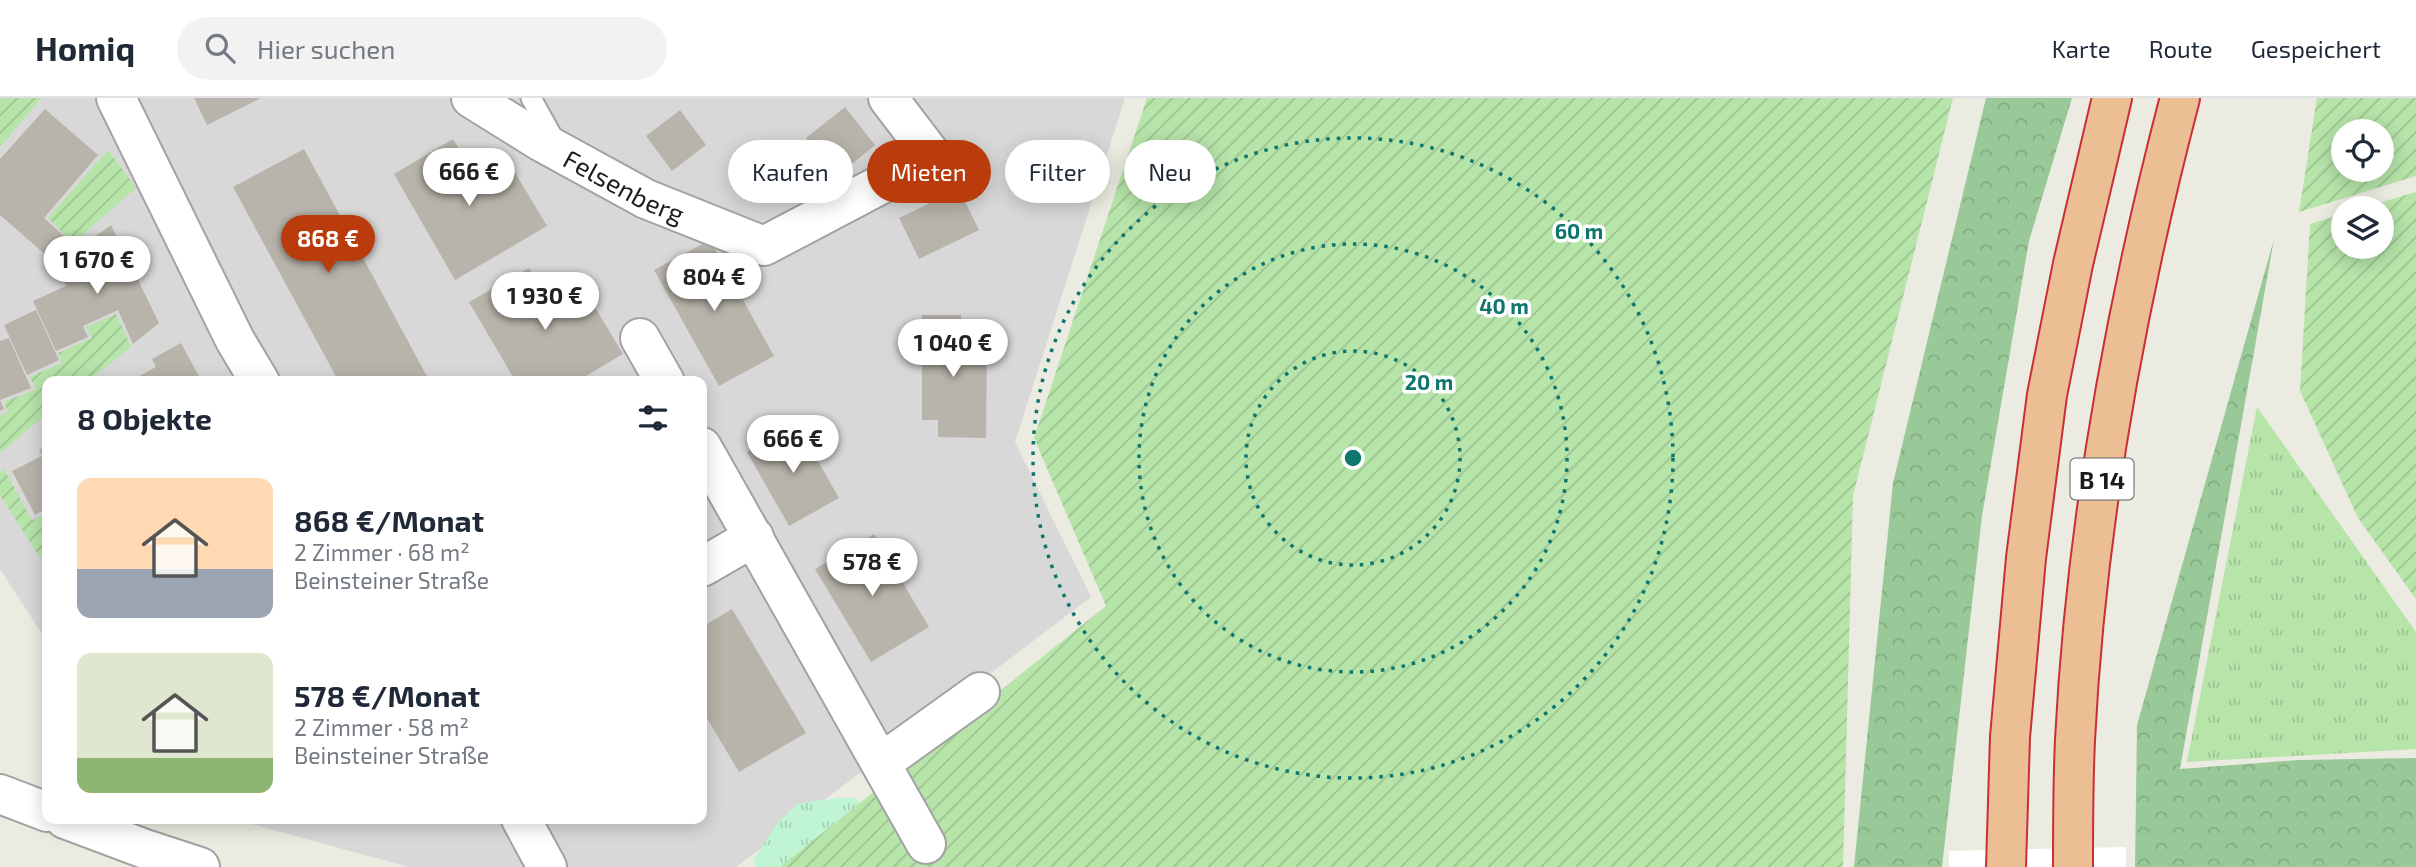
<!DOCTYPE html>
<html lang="de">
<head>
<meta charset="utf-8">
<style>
  :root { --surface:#fff; --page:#f2f2f3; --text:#1f2937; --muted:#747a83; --line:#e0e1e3; --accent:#ba3c0c }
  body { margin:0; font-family:"Exo 2",sans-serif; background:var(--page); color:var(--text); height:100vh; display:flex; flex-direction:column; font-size:26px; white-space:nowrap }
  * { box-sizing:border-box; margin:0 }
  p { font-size:23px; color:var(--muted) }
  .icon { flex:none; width:38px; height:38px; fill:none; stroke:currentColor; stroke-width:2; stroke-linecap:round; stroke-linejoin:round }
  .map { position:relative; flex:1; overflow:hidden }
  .sheet { position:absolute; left:42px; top:278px; width:665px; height:448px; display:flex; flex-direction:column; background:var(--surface); border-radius:14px; box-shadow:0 4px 18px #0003 }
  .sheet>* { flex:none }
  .guide { position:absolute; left:728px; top:42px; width:665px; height:63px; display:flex; gap:14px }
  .tools { position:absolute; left:2331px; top:21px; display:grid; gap:14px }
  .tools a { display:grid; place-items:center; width:63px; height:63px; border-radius:50%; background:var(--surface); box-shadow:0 4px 18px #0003; font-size:35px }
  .price { position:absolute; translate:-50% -60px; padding:0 16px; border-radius:24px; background:#fff; color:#222; font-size:23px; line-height:46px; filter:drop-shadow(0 2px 4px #0008) }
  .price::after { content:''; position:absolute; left:50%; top:42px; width:21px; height:16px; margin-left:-10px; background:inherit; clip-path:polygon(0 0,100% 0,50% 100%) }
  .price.on { background:var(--accent); color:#fff }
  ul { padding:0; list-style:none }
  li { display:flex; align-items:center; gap:21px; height:175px; padding:0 35px }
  li span { display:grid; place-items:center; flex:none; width:196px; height:140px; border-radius:14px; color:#555 }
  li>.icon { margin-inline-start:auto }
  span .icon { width:84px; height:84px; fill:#fffc; stroke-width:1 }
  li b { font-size:30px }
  h2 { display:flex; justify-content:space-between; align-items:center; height:84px; padding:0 35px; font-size:30px }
  .tag { padding:0 24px; border-radius:32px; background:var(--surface); box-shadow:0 4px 18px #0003; font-size:24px; line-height:63px }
  .tag.on { background:var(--accent); color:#fff }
  header { display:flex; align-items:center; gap:42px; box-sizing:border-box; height:98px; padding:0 35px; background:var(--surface); border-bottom:2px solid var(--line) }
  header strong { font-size:33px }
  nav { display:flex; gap:38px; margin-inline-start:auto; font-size:24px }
  .search { width:490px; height:63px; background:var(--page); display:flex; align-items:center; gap:18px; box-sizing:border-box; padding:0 24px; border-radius:38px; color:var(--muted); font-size:26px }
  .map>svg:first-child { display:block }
  .residential { fill:#d9d8d8 }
  .grass { fill:url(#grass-tufts) }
  .forest { fill:url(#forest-crowns) }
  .park { fill:url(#park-tufts) }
  .garden { fill:url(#garden-furrows); fill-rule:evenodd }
  .pier { fill:#fff }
  .building { fill:#b8b4ab }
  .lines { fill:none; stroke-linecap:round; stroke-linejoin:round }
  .service-casing { stroke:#a2a2a2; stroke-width:23 }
  .minor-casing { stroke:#a2a2a2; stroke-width:42 }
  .tertiary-casing { stroke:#a2a2a2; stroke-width:42 }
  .trunk-casing { stroke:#ca2e38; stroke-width:42 }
  .service { stroke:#fff; stroke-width:19 }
  .minor { stroke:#fff; stroke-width:38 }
  .tertiary { stroke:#fff; stroke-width:38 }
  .trunk { stroke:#ebbe94; stroke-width:38 }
  .ring { fill:none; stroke:#0f766e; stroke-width:3.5; stroke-dasharray:3.5 7 }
  .labels { text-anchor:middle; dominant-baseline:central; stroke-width:7; stroke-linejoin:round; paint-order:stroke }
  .shield { fill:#fff; stroke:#5f5f5f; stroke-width:2 }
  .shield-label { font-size:24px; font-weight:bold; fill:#1b1b1b }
  .street-label { font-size:26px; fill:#1b1b1b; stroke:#fff }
  .centre { fill:#0f766e; stroke:#fff; stroke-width:3.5 }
  .ring-label { font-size:21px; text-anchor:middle; font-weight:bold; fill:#0f766e; stroke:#fff; stroke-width:7; stroke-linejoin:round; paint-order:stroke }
</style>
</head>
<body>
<header>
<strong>Homiq</strong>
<div class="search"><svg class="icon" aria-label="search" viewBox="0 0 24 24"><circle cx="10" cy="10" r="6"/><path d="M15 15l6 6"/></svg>Hier suchen</div>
<nav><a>Karte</a><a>Route</a><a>Gespeichert</a></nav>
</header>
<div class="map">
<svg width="2416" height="769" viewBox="0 0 2416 769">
  <defs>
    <pattern id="grass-tufts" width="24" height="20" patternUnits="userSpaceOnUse" patternTransform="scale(1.75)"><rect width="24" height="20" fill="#b6e4a9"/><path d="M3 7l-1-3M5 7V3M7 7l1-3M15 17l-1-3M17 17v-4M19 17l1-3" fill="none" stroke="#9cc391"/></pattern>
    <pattern id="forest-crowns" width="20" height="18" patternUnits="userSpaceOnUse" patternTransform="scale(1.75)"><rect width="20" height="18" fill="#99c998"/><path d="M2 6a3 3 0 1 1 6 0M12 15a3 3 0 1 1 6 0" fill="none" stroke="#83ac82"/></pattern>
    <pattern id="park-tufts" width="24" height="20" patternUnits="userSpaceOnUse" patternTransform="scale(1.75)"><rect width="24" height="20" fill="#bff5d2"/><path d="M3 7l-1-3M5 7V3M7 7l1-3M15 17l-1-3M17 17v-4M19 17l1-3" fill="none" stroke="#a4d1b4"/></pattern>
    <pattern id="garden-furrows" width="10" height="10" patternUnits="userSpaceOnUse" patternTransform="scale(1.75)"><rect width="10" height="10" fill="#b6e4a9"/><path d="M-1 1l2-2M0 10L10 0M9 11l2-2" fill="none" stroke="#9cc391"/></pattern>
  </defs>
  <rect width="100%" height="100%" fill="#ecebe1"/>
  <!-- residential -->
  <polygon class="residential" points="0,0 1125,0 1015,344 1091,499 736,769 409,769 233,721 702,721 702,284 47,284 47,544 0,471"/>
  <!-- grass -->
  <polygon class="grass" points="2257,309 2416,534 2416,651 2187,664"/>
  <!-- forest -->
  <g class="forest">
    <polygon points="1986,0 2072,0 2029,143 1982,418 1942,769 1854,769 1893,385"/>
    <polygon points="2274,141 2180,671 2299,662 2416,660 2416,769 2135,769 2137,627"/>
  </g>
  <!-- park -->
  <polygon class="park" points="835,700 857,700 902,769 755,769 754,761 776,727 797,706"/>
  <!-- garden -->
  <g class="garden">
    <polygon points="0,0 41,0 0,49"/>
    <polygon points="1147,0 1953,0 1853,398 1843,769 780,769 1106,508 1034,340"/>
    <path d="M2317,0H2416V78L2299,114ZM2343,33H2382V72H2343Z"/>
    <polygon points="108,52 136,90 73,145 48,120"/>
    <polygon points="2416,94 2416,501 2358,420 2300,293 2310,126 2343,116 2343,149 2382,149 2382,110 2362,110"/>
    <polygon points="116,216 131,249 88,283 47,284 47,316 0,355 0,318 8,314 4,304 36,291 30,279 62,265 58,255 92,240 86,229"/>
    <polygon points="4,371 32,422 47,415 47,471 0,397 0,374"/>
  </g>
  <!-- pier -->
  <polygon class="pier" points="2126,749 2126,769 1949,769 1949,753"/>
  <!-- building -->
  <g class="building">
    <polygon points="194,0 261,0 207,27"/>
    <polygon points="845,9 875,47 837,78 806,40"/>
    <polygon points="45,11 98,57 44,120 64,138 47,158 0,117 0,61"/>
    <polygon points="680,12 706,47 672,73 646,38"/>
    <polygon points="453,41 477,81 508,63 547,128 455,182 394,76"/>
    <polygon points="304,51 362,158 430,284 339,284 233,89"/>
    <polygon points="959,91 979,132 919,161 899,120"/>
    <polygon points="111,127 159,225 133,246 118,212 83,228 88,239 56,253 33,203 66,188 61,177 95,162 86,145"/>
    <polygon points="710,142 774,258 719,288 654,172"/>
    <polygon points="529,170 552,209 584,191 623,256 576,284 516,284 469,204"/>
    <polygon points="36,212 59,262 27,277 4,227"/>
    <polygon points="922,217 961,217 961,246 987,246 986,340 938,339 938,322 922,322"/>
    <polygon points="9,240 31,290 0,302 4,311 0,313 0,243"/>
    <polygon points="181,245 202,284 128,284 156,269 152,261"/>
    <polygon points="797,326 839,400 789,428 747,354"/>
    <polygon points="47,347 47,410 35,417 12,373 42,358 39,352"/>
    <polygon points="874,436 929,529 871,564 815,471"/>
    <polygon points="732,511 806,635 739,674 702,612 702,529"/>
  </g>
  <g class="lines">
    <defs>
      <polyline id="service" points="531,0 556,45"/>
      <g id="minor">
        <polyline points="116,0 235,242 260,284"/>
        <path id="s1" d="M471,0L540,43L646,101L764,148L933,59L888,0"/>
        <polyline points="640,240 665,284"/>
        <polyline points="702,349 926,746"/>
        <polyline points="702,469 754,439"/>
        <polyline points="881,665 980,594"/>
        <polyline points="521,721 547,769"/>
      </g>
      <g id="tertiary">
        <polyline points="0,696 47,714"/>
        <polyline points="65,721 145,751 200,769"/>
      </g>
      <g id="trunk">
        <polyline points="2006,769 2010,639 2026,460 2047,297 2073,166 2112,0"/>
        <path d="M2073,769C2073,727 2073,684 2075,642C2086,425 2125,210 2180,0"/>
      </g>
    </defs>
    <!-- service casing -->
    <use href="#service" class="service-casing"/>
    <!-- minor casing -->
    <use href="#minor" class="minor-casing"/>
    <!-- tertiary casing -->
    <use href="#tertiary" class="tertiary-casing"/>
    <!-- trunk casing -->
    <use href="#trunk" class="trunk-casing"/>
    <!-- service -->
    <use href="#service" class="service"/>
    <!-- minor -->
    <use href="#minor" class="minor"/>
    <!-- tertiary -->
    <use href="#tertiary" class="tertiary"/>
    <!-- trunk -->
    <use href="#trunk" class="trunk"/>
  </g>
  <!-- distance rings -->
  <g class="ring">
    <circle cx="1353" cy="360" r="107"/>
    <circle cx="1353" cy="360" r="214"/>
    <circle cx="1353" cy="360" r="320"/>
  </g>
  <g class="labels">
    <!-- shield labels -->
    <rect class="shield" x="2070.5" y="360.5" width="63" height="41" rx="5"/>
    <g class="shield-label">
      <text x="2102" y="381">B 14</text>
    </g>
    <!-- street labels -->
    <g class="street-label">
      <text stroke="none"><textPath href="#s1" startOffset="177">Felsenberg</textPath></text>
    </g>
  </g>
  <circle cx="1353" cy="360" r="10" class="centre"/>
  <g class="ring-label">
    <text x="1579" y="141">60 m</text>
    <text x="1504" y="216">40 m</text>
    <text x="1429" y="292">20 m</text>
  </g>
</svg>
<div class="tools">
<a><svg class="icon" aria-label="locate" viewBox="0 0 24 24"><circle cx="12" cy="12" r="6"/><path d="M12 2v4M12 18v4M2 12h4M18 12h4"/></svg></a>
<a><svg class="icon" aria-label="layers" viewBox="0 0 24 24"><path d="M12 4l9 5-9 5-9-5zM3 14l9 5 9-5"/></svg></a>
</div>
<b class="price" style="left:469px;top:110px">666 €</b>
<b class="price on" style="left:328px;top:177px">868 €</b>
<b class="price" style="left:97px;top:198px">1 670 €</b>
<b class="price" style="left:714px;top:215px">804 €</b>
<b class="price" style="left:545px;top:234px">1 930 €</b>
<b class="price" style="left:953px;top:281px">1 040 €</b>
<b class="price" style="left:793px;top:377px">666 €</b>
<b class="price" style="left:872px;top:500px">578 €</b>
<div class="guide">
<a class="tag">Kaufen</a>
<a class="tag on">Mieten</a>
<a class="tag">Filter</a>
<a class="tag">Neu</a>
</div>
<section class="sheet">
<h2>8 Objekte<svg class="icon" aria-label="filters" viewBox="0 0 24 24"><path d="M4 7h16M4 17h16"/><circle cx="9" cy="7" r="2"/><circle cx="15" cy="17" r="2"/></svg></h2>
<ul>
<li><span style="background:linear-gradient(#ffd9b3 65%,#9aa5b1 0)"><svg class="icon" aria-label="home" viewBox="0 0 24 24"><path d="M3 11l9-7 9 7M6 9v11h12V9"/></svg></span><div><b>868 €/Monat</b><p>2 Zimmer · 68 m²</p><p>Beinsteiner Straße</p></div></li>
<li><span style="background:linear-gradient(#dfe7d0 75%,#8fb573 0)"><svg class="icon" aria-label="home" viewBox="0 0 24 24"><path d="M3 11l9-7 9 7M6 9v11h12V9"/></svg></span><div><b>578 €/Monat</b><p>2 Zimmer · 58 m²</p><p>Beinsteiner Straße</p></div></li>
</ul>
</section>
</div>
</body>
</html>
